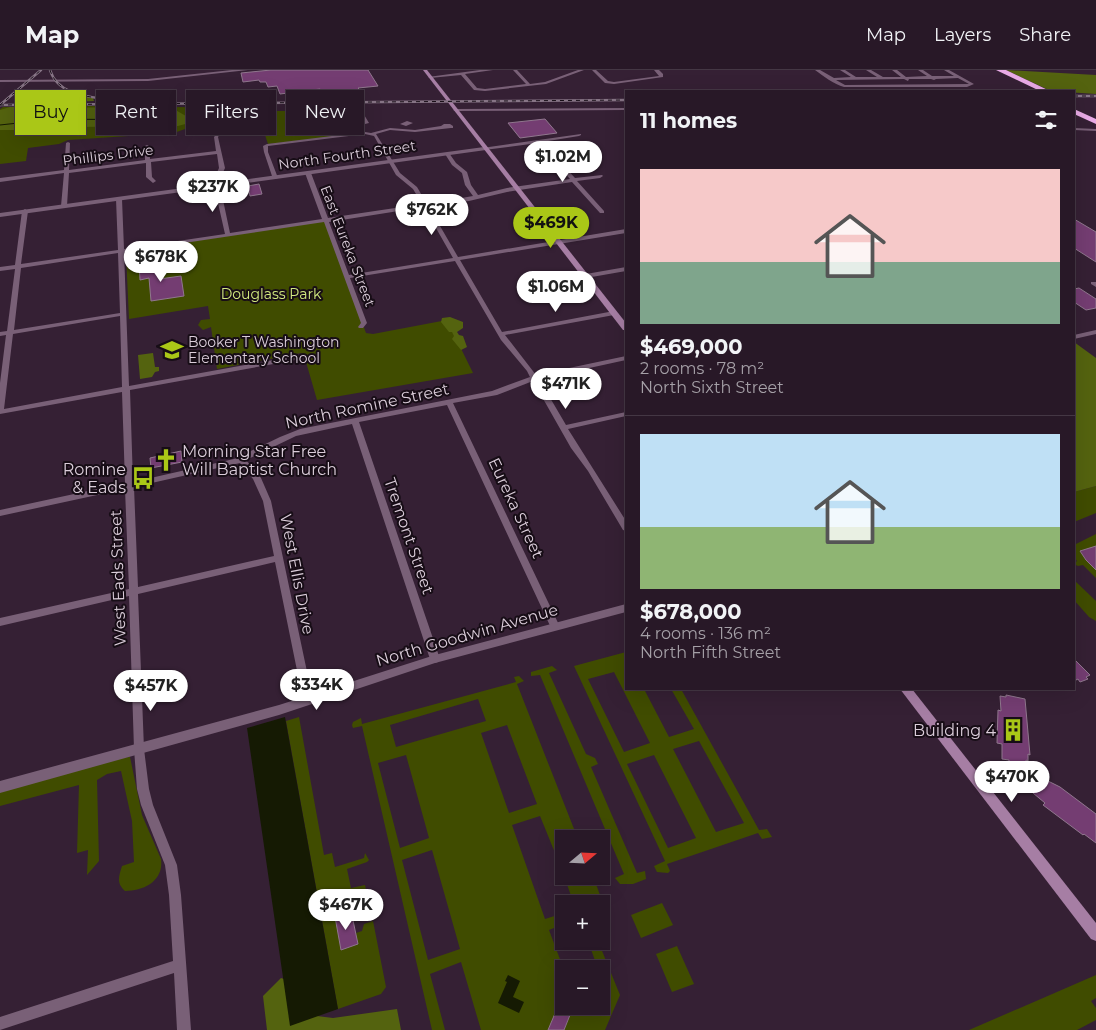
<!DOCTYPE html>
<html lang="en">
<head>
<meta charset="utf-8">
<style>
  :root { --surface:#281827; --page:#342533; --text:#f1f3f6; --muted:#a5a0a7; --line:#443744; --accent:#aac717 }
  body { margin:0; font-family:Montserrat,sans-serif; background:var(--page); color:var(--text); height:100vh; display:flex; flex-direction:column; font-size:19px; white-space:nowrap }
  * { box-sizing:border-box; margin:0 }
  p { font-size:16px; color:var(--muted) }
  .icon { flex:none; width:28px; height:28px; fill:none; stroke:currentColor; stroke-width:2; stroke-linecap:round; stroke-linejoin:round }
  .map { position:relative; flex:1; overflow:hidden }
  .panel { position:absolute; left:625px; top:20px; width:450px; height:600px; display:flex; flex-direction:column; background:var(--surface); border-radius:0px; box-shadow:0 5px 20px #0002,0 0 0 1px var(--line) }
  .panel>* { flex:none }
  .top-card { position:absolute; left:15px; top:20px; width:475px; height:45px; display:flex; gap:10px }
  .needle { width:32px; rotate:71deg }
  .fabs { position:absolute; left:555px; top:760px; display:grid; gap:10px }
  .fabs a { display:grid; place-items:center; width:55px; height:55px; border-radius:0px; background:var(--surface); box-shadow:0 5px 20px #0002,0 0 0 1px var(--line); font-size:25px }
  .price { position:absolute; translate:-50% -42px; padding:0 11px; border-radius:18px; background:#fff; color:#222; font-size:16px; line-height:32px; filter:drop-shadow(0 1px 2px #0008) }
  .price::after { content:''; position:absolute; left:50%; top:30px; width:15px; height:11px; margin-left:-8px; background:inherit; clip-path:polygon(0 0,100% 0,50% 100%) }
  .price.active { background:var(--accent); color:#111 }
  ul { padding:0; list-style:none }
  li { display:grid; align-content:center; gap:10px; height:265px; padding:0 15px }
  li+li { border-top:1px solid var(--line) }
  li span { display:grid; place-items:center; height:155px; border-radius:0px; color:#555 }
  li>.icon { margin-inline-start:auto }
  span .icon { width:90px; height:90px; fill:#fffc; stroke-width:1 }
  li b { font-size:21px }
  h2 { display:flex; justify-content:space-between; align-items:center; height:60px; padding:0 15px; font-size:21px }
  .pill { padding:0 18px; border-radius:0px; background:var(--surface); box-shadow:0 5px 20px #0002,0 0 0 1px var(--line); font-size:18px; line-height:45px }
  .pill.active { background:var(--accent); color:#111 }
  header { display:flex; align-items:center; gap:30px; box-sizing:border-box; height:70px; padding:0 25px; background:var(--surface); border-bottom:1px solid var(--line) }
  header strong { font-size:24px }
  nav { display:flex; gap:28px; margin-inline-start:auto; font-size:18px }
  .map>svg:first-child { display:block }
  .green { fill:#404c00; fill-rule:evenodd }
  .forest { fill:#54630f }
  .water { fill:#151a03 }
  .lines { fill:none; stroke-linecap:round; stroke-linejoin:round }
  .stream { stroke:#151a03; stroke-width:1 }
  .building { fill:#743d72; stroke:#90778e }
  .minor { fill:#796077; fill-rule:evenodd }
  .tertiary { fill:#796077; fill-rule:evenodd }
  .secondary { fill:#a67ea4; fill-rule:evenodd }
  .motorway { fill:#e9abe6; fill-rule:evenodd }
  .rail-casing { stroke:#877586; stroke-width:2.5 }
  .rail { stroke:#170d16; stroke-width:1; stroke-dasharray:4; stroke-linecap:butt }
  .labels { text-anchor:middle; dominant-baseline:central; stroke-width:4; stroke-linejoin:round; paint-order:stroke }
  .far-street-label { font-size:14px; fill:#dbcdda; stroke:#170d16 }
  .far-park-label { font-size:14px; fill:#d3eb81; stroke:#170d16 }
  .far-poi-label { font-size:14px; fill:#dbcdda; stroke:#170d16; text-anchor:start }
  .street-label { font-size:16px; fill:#dbcdda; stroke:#170d16 }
  .poi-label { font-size:16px; fill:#dbcdda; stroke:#170d16; text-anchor:end }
</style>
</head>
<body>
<header>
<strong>Map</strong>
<nav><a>Map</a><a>Layers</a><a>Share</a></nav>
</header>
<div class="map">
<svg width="1096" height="960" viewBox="0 0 1096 960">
  <rect width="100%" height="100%" fill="#352034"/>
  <!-- green -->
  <g class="green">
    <polygon points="88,36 256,38 257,41 327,41 342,66 268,74 259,47 196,55 174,63 68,70 59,74 28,78 26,91 0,94 0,39 3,37"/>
    <polygon points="325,151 366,263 373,264 447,250 473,303 317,330 306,292 301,283 217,299 211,257 203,260 198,255 201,250 210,249 208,236 129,249 126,184 129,181"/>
    <polygon points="1096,416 1096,443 1074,452 1074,422"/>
    <polygon points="1096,464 1096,508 1083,495 1078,496 1074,494 1077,491 1074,487 1074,475"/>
    <polygon points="1074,510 1096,531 1096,551 1089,547 1074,530"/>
    <path d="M626,582V619H644L669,667L694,659L671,619H681L759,760L767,759L772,767L762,769L758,763L667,794L670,801L668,803L657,802L654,796L665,791L574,596ZM614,602L650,673L624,682L588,609ZM699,671L744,753L716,762L673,679ZM654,685L696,768L668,778L627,694Z"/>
    <polygon points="552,596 557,600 549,603 586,684 595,688 598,694 591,697 637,803 645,801 646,809 633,814 620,814 615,808 624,804 540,605 531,606 531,602"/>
    <path d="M519,606L524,611L517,614L578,769H564V805L540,746L512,755L545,849L564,843V854L549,860L564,900V936H601V922L606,919L601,906V899H598L588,871H598L620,925L605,960H564L572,940L559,934L548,960H481L461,892L430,904L445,960H432L362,656L353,658L352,655L353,652L361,648L362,654L516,612L514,607ZM478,629L486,651L396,677L390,655ZM507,655L537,734L509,743L481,663ZM406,685L429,768L400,778L378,693ZM432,780L460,879L428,890L402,790Z"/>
    <polygon points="299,647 324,785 332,783 335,797 364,788 365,783 369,790 367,792 347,799 351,818 365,815 372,847 363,850 360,848 352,848 351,841 335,847 341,880 358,874 356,863 362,861 364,854 373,851 386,917 381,924 338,939 286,651"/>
    <path d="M130,687L142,745L161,789C164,811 144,821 125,821C116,813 119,806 122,796L134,792L132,751L121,701L107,704L97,710L99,791L87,805L88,780L77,783L79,715L0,736V721L118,688Z"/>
    <polygon points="564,806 593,806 600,825 596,834 574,834"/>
    <polygon points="662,833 673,855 641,868 631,845"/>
    <polygon points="677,876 694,914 672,922 656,884"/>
    <polygon points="1096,905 1096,928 1091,931 1096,938 1096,950 1077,960 969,960"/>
  </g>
  <!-- forest -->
  <g class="forest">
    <polygon points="1006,0 1096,5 1096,24 1051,21"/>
    <polygon points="63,21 93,28 94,31 41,33"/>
    <polygon points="10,37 172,38 186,46 189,53 178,56 74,57 70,52 63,51 21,60 0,60 0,40"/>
    <polygon points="450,247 463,252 463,258 457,262 459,265 463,266 467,277 461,280 452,269 454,266 452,262 449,262 441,252 442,248"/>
    <polygon points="1074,272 1096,288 1096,416 1074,422"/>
    <polygon points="153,283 155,297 159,297 159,301 155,302 152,307 140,309 138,285"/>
    <polygon points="281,908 313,919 301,944 333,948 397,939 401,960 267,960 263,926"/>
  </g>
  <!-- water -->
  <g class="water">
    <polygon points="285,647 338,939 290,956 247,658"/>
    <polygon points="508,905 520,911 513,927 524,932 519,943 498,933 507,912 505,911"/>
  </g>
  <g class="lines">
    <!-- stream -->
    <polyline class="stream" points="0,55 55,49 159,50 170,45 168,38"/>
  </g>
  <!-- building -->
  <g class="building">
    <polygon points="271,0 368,0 378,16 358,18 360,20 326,24 320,19 280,24 277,16 268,17 266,12 260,12 259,10 243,12 241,3"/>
    <polygon points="545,49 557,63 520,68 508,53"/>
    <polygon points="259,114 262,124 250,126 248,116"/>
    <polygon points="1074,149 1096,162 1096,192 1074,178"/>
    <polygon points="155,191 159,209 181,206 184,226 151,231 149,208 140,210 139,194"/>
    <polygon points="1079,218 1096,229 1096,238 1086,240 1074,232 1074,219"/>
    <polygon points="181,381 182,392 151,398 150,388"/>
    <polygon points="1096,476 1096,500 1086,490 1080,481"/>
    <polygon points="1074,589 1090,605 1086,607 1088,609 1080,612 1078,609 1074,611"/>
    <polygon points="1006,625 1025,629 1030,685 1028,684 1028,691 1026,690 1026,695 1019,693 1019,696 1009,693 1009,690 1002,689 1002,674 997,673 998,640 1001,641 1000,626 1006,627"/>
    <polygon points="1038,706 1060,717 1096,744 1096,773 1084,764 1083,765 1043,735 1045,733 1027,718"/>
    <polygon points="351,841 358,874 341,880 335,847"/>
    <polygon points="559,934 572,940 564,960 548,960"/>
  </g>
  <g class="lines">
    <!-- minor -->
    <g class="minor">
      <polygon points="480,0 493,0 465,4 477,18 485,19 526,14 513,0 517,0 530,14 545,12 578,0 584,0 546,14 485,21 474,20 461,5 430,8 428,7"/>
      <polygon points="592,0 596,0 608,11 614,12 659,6 654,0 659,0 663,4 663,7 614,14 605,13"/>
      <path d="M815,0H820L834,8L851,7L840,0H845L856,7H877L866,0H871L883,7H901L892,0H897L906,7L927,6L918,0H923L932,6H954L944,0H949L974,14L967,17H844C834,14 823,6 815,0ZM958,8L969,14L845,15L836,10L904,9L908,11L909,9H931L934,10L936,9Z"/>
      <polygon points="626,38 626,40 455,41 453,40 455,39"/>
      <path d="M330,41L333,43L351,41L363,43L369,53L365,54L361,45L351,43L334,45L344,64L365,62L371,63L390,58L415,60L441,56L444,54H450L453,56V58H451L415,62L390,60L376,64L400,103L417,117L427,134L473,126L465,115L462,103L452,95L445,84V83H449L456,93L467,102L471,115L478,125L507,118L570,109L538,73L484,80H482V78L581,64V65L579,66L542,72L575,108L602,105L603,106L600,108L577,111L604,141V143H600L572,112L507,122L469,131L429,137L458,187L626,159V163L460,190L502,262L614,241L617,243L614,245L505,265L536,305L626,286V290L539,309L566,355L626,342V346L568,359L626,451V461L623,460L588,401L571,378L533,311L497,325L453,333L560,557L558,560H552L447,335L359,352L440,589L438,592L435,593L432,592L430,589L352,354L296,366L246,390L261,408L271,431L313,630L312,633L308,634L304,633L303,630L275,492L138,524L144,679L149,719L153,735L177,795L181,825L191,960H177L174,903L0,960V947L173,891L169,825L165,795L141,735L137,719L134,679L129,526L0,556V548L129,519L125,419L0,446V440L125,413L122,322L0,344V313L6,265L0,266V262L7,261L15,199L0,201V197L15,195L22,141L25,139L28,141L21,194L118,180L116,129L119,127L122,129L124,179L225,164L213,111L219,98L217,84L151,92L152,107L156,111L153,113L146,107V93L69,103L67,136L64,138L61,136L64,103L0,112V108L64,100L66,73L68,72L70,73L69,100L145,90V76L147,75L149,76L150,89L216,81L214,67L218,63L220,64L218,67L225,98L219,111L230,163L322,149L305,103L308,101L311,103L328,148L422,134L413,119L396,105L374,66L365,64L268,76V82L278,108L273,109L264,82L263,76L267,74L340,65L328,42ZM424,137L453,188L349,205L329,152ZM324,152L361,253L358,257L359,258H363L367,253L350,208L455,191L501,270L527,301L530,307L492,321L300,359L280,367L234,389L133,412L130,320L301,289L304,287L301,285L129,316L124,182ZM118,183L120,243L14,260L21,198ZM120,246L122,317L4,339L13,264ZM240,393L253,409L263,431L274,486L138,517L134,417Z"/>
      <polygon points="407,51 413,53 406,56 400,54"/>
      <polygon points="1074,58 1096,59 1096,61 1074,60"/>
      <polygon points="626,197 626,201 586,208 583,206 586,204"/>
      <polygon points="1091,212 1096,212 1096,217 1091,214"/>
      <polygon points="1096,260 1096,264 1074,269 1074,265"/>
    </g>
    <!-- tertiary -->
    <g class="tertiary">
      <polygon points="232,0 248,0 148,11 0,12 0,10 148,9"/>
      <polygon points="484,77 487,79 486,80 0,147 0,143"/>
      <polygon points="626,534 626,542 435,593 279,645 0,723 0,711 279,635 435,585"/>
    </g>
    <!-- secondary -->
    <g class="secondary">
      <polygon points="423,0 427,0 626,253 626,260 623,260"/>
      <polygon points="900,619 912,619 1096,853 1096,871 1091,869"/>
    </g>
    <!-- motorway -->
    <g class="motorway">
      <polygon points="996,0 1006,0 1050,21 1040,21"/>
      <polygon points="1074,39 1096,49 1096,54 1074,44"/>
    </g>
    <defs>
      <g id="rail">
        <path d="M50,0C57,23 83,26 104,29"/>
        <polyline points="1074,26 1096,26"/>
        <polyline points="0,35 626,30"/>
        <polyline points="0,35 41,0"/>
      </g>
    </defs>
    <!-- rail casing -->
    <use href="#rail" class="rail-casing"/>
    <!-- rail -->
    <use href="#rail" class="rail"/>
  </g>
  <!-- icons -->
  <defs>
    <symbol id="school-bare" viewBox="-9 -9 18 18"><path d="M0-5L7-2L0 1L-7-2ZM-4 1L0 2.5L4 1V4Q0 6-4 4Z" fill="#aac717" stroke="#170d16" stroke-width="2.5" paint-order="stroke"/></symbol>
    <symbol id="church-bare" viewBox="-9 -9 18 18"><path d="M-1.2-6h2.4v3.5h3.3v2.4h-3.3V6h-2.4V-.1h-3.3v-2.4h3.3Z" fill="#aac717" stroke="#170d16" stroke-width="2.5" paint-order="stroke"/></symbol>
    <symbol id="bus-bare" viewBox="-9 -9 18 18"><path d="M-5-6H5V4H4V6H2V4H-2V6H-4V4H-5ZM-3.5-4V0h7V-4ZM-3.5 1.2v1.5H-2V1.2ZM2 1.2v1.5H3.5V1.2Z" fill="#aac717" stroke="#170d16" stroke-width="2.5" paint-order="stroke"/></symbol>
    <symbol id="building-bare" viewBox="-9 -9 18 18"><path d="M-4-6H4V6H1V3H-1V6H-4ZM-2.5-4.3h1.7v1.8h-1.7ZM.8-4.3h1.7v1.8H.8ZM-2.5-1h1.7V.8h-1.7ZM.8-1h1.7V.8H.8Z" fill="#aac717" stroke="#170d16" stroke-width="2.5" paint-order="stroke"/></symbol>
  </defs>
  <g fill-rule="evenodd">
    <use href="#school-bare" x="156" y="264" width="32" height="32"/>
    <use href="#church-bare" x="150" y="374" width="32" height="32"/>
    <use href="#bus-bare" x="127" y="392" width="32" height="32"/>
    <use href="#building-bare" x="997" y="644" width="32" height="32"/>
  </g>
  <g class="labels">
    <!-- far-street labels -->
    <g class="far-street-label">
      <text transform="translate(108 85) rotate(-7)">Phillips Drive</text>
      <text transform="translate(347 85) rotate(-8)">North Fourth Street</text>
      <text transform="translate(348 176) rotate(69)">East Eureka Street</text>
    </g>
    <!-- far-park labels -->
    <g class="far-park-label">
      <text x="271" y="224">Douglass Park</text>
    </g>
    <!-- far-poi labels -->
    <g class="far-poi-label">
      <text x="188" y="272">Booker T Washington<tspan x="188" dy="16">Elementary School</tspan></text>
    </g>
    <!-- street labels -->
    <g class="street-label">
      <text transform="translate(367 336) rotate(-12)">North Romine Street</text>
      <text transform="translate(516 438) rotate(65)">Eureka Street</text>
      <text transform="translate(409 466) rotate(71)">Tremont Street</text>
      <text transform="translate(297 504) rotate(79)">West Ellis Drive</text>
      <text transform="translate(118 508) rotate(-92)">West Eads Street</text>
      <text transform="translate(467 565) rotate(-16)">North Goodwin Avenue</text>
    </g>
    <!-- poi labels -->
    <g class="poi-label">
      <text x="182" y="381" text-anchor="start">Morning Star Free<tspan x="182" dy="18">Will Baptist Church</tspan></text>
      <text x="126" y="399">Romine<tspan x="126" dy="18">&amp; Eads</tspan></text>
      <text x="996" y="660">Building 4</text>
    </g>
  </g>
</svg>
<div class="fabs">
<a><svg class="needle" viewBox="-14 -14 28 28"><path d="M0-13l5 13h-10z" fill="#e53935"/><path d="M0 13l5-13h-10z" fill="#a5a0a7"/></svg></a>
<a>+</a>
<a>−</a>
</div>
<b class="price" style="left:563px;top:113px">$1.02M</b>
<b class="price" style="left:213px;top:143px">$237K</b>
<b class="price" style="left:432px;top:166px">$762K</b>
<b class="price active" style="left:551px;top:179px">$469K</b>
<b class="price" style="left:161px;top:213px">$678K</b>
<b class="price" style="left:556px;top:243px">$1.06M</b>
<b class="price" style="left:566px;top:340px">$471K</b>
<b class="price" style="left:317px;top:641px">$334K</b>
<b class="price" style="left:151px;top:642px">$457K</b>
<b class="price" style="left:1012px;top:733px">$470K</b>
<b class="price" style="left:346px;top:861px">$467K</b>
<div class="top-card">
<a class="pill active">Buy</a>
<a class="pill">Rent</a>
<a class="pill">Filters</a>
<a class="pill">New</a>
</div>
<section class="panel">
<h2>11 homes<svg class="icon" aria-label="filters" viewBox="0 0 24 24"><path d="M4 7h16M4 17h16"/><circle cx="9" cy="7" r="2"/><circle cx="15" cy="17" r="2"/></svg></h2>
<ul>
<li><span style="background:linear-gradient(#f6c9c9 60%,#7fa58c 0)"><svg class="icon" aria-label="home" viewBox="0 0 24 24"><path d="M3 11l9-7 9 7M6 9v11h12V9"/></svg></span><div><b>$469,000</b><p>2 rooms · 78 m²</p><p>North Sixth Street</p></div></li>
<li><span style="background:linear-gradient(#bfe0f5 60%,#8fb573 0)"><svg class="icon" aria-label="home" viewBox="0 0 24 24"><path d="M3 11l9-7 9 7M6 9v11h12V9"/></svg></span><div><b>$678,000</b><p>4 rooms · 136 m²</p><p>North Fifth Street</p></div></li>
</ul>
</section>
</div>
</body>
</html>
